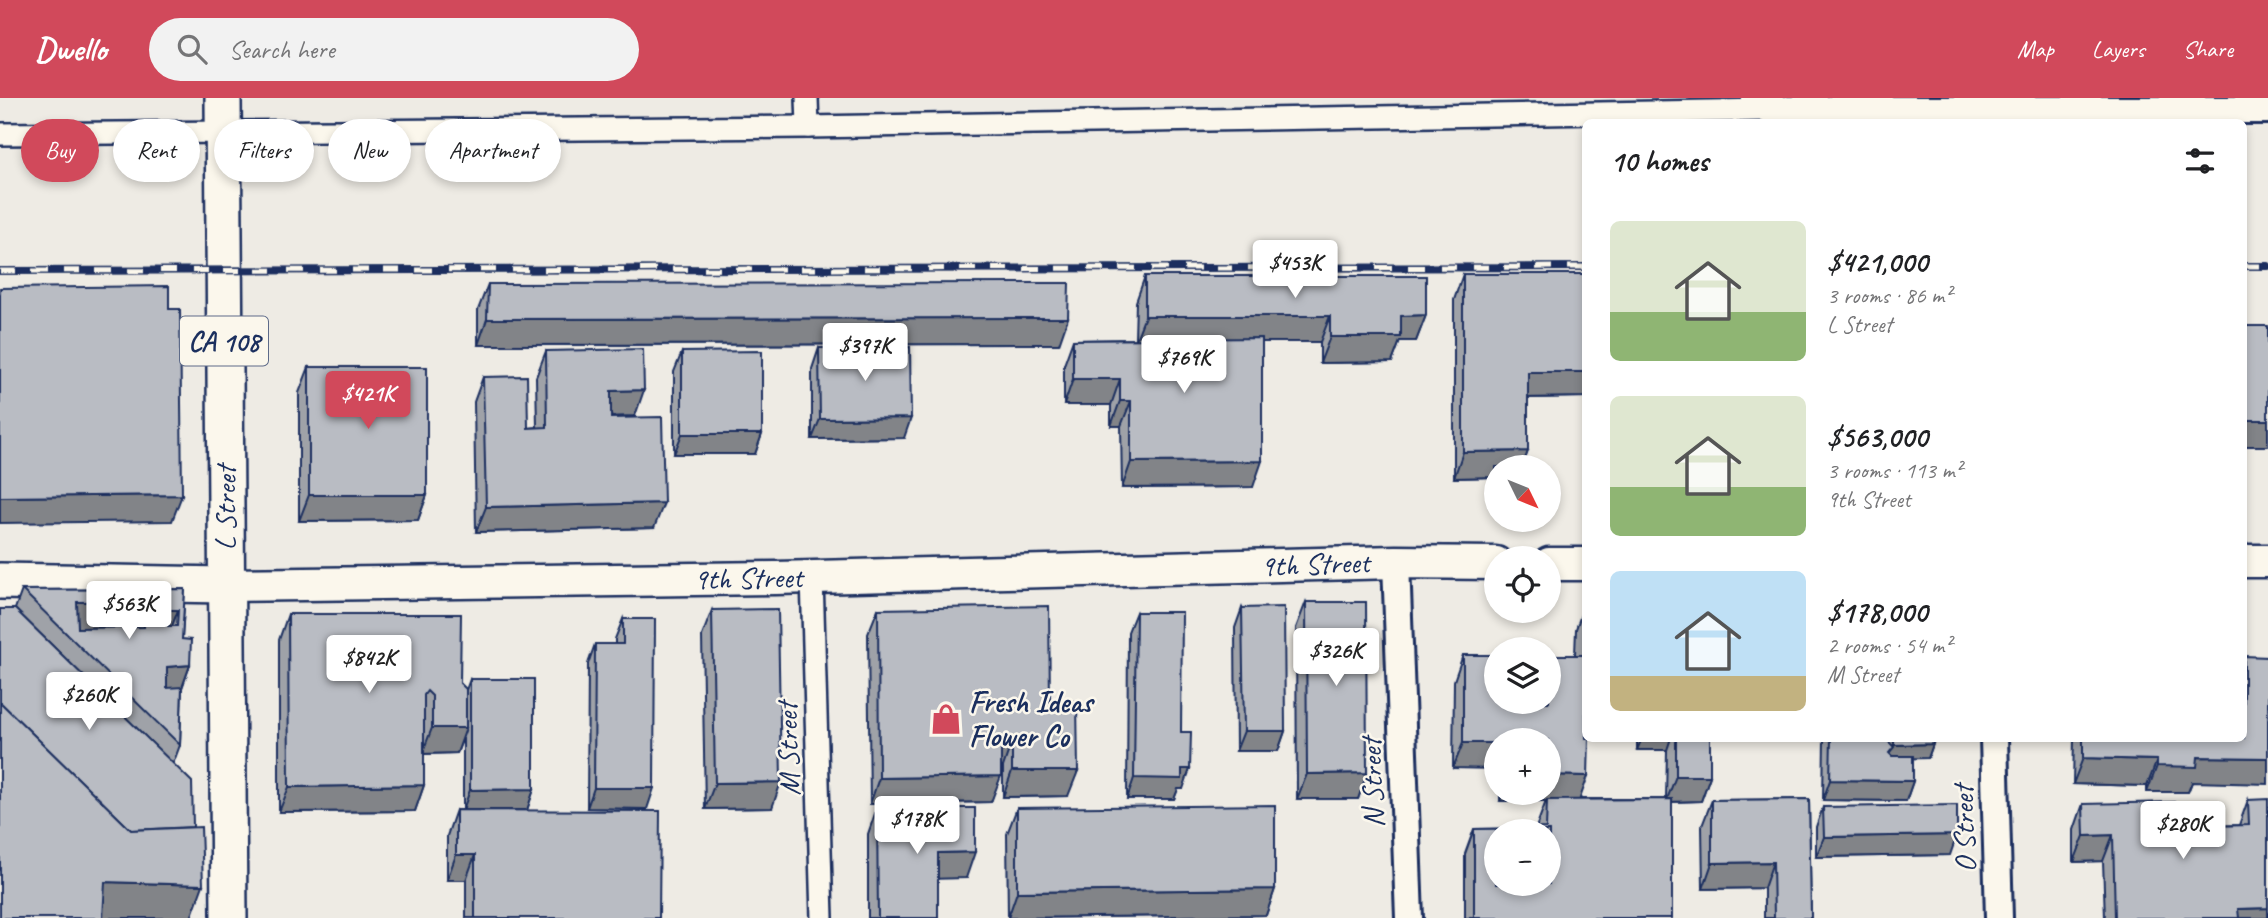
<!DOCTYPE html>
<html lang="en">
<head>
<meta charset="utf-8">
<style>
  :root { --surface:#fff; --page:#f2f2f2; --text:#202124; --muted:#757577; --accent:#d1495b }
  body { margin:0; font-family:Caveat,sans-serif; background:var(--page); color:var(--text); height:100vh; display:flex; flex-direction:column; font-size:26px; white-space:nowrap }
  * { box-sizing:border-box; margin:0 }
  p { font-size:23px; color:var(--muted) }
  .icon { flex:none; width:38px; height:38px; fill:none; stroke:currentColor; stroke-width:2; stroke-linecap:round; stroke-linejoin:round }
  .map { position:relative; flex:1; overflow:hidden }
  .side { position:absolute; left:1582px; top:21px; width:665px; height:623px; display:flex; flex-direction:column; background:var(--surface); border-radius:10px; box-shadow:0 4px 10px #0003 }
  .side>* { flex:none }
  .top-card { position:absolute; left:21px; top:21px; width:665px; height:63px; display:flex; gap:14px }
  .needle { width:46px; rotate:133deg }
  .controls { position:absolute; left:1484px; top:357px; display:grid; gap:14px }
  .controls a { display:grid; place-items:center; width:77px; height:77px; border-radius:50%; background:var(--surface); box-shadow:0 4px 10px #0003; font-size:35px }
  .price { position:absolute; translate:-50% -60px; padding:0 16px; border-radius:7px; background:#fff; color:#222; font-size:23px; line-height:46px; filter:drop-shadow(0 2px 4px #0008) }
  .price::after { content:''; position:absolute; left:50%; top:42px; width:21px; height:16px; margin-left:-10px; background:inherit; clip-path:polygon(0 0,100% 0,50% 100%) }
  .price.active { background:var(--accent); color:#fff }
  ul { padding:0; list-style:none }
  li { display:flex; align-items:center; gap:21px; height:175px; padding:0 28px }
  li span { display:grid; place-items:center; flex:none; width:196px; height:140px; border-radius:10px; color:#555 }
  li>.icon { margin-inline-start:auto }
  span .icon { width:84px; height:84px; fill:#fffc; stroke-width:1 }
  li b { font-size:30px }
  h2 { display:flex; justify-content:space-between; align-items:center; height:84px; padding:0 28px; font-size:30px }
  .tag { padding:0 24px; border-radius:32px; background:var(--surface); box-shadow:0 4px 10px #0003; font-size:24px; line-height:63px }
  .tag.active { background:var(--accent); color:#fff }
  header { display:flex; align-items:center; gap:42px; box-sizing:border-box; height:98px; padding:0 35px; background:var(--accent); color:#fff }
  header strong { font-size:33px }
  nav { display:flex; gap:38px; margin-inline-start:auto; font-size:24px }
  .search { width:490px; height:63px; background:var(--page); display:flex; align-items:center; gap:18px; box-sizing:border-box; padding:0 24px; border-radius:38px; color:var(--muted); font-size:26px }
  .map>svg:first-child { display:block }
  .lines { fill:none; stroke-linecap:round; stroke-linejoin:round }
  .minor-casing { stroke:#1b2f5e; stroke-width:26 }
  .tertiary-casing { stroke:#1b2f5e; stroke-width:32 }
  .secondary-casing { stroke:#1b2f5e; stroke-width:37 }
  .primary-casing { stroke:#1b2f5e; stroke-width:40 }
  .minor { stroke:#fbf7ec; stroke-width:21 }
  .tertiary { stroke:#fbf7ec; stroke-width:26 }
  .secondary { stroke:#fbf7ec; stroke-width:32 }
  .primary { stroke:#fbf7ec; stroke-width:35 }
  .rail-casing { stroke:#1b2f5e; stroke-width:8 }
  .rail { stroke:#fbf7ec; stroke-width:5; stroke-dasharray:16; stroke-linecap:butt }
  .wall { fill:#9fa2a8; stroke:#1b2f5e; stroke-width:2 }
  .shaded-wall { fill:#828488; stroke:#1b2f5e; stroke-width:2 }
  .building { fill:#b9bcc3; stroke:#1b2f5e; stroke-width:2; fill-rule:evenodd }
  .labels { text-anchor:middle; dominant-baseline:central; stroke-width:5; stroke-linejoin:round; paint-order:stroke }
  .shield { fill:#fbf7ec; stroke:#5e6b89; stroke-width:2 }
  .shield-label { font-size:28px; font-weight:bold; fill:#1b2f5e }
  .street-label { font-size:30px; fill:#1b2f5e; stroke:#fbf7ec }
  .poi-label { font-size:30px; font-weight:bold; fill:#1b2f5e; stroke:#fbf7ec; text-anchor:start }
</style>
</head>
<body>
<header>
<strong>Dwello</strong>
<div class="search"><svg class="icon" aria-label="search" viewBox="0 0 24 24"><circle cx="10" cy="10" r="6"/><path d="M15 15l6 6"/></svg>Search here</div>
<nav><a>Map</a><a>Layers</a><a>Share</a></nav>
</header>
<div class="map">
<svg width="2268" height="820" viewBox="0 0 2268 820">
  <rect width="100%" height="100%" fill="#eeebe4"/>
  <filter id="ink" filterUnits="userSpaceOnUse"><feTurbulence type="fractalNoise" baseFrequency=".0143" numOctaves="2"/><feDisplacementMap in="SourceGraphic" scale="14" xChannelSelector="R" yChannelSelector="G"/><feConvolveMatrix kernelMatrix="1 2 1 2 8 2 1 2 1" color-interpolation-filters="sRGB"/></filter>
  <g filter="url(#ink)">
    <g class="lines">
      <defs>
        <g id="minor">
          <polyline points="807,0 808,29"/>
          <polyline points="0,36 808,29 1768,12"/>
          <polyline points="812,479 822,820"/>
        </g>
        <g id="tertiary">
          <polyline points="1755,0 1768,12 2268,12"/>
          <polyline points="1396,464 1409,820"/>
          <polyline points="1994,640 1999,820"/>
        </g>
        <g id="secondary">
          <polyline points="2244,463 2268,463"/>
          <polyline points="1549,466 1586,466"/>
          <polyline points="225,487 776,480 1396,464 1496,465"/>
        </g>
        <g id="primary">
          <polyline points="223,0 229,820"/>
          <polyline points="0,483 225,487"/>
        </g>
      </defs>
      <!-- minor casing -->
      <use href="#minor" class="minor-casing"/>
      <!-- tertiary casing -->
      <use href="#tertiary" class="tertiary-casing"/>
      <!-- secondary casing -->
      <use href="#secondary" class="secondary-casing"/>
      <!-- primary casing -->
      <use href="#primary" class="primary-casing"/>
      <!-- minor -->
      <use href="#minor" class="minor"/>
      <!-- tertiary -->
      <use href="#tertiary" class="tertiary"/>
      <!-- secondary -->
      <use href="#secondary" class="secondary"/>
      <!-- primary -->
      <use href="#primary" class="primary"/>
      <defs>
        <g id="rail">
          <polyline points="2244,168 2268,168"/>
          <polyline points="0,173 1586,169"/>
        </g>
      </defs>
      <!-- rail casing -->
      <use href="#rail" class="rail-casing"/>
      <!-- rail -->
      <use href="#rail" class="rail"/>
    </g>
    <!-- wall -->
    <g class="wall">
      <polygon points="1463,176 1586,299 1528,300 1528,353 1522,369 1496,369 1496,379 1454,380 1454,202"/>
      <polygon points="1145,178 1426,217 1416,243 1400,243 1392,264 1320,265 1320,244 1262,244 1253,389 1122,390 1121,328 1111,328 1111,307 1064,307 1064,267 1073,242 1135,241 1136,204"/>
      <polygon points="488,186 1059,246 478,247 478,212"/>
      <polygon points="819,250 904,340 812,341 812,271"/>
      <polygon points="546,253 635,318 611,318 611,320 654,430 476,434 474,304 483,279 528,330 537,329 536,279"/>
      <polygon points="682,254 762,336 755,356 674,356 674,274"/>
      <polygon points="309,269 427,397 418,422 299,423 299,295"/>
      <polygon points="185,491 182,541 190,567 182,590 180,647 173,666 15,511 22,492"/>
      <polygon points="1306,504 1367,675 1358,701 1297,701 1296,530"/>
      <polygon points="1585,505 1586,640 1580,701 1666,701 1667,652 1637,652 1637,640 1710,640 1710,678 1701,703 1672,704 1672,820 1465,820 1465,756 1474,731 1537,730 1537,727 1546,703 1500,703 1500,695 1549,695 1549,642 1496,642 1453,670 1454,583 1463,557 1575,557 1576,531"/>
      <polygon points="1242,510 1285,633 1278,653 1236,653 1235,530"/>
      <polygon points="878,511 1050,604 1068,698 1003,699 1003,669 1001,669 991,704 870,706 868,536"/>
      <polygon points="712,512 772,710 705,711 702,538"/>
      <polygon points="1136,514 1181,634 1183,691 1178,691 1174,701 1127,701 1128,534"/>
      <polygon points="288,516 460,585 466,592 470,581 534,691 527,712 463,712 463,640 457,655 424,656 424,687 415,713 279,714 279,542"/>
      <polygon points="623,521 647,711 587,710 588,566 595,546 615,546 615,541"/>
      <polygon points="1824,640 1885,640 1889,644 1889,640 1933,640 1933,646 1928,660 1913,660 1913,683 1906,703 1823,702"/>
      <polygon points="2074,640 2244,640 2192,684 2188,694 2147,694 2147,688 2073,686"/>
      <polygon points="1809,701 1811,820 1764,820 1764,790 1703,791 1702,728 1712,702"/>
      <polygon points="2248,702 2268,820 2105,820 2103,763 2074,764 2074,732 2083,706 2176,729 2239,727"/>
      <polygon points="1823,709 1950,757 1816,759 1816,729"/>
      <polygon points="877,710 966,780 938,780 938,820 868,820 868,736"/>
      <polygon points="1017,710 1275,791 1266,817 1008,820 1007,736"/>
      <polygon points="456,712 659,820 466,820 466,782 447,782 447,738"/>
    </g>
    <!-- shaded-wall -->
    <g class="shaded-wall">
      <polygon points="1426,217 1416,243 1400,243 1392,264 1320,265 1330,239 1401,218"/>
      <polygon points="1145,218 1330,218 1320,244 1135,244"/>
      <polygon points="1068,220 1059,246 478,247 487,221"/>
      <polygon points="1528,274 1586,274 1586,299 1519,300"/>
      <polygon points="1073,281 1120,281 1111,307 1064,307"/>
      <polygon points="644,292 635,318 601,319 611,293"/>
      <polygon points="1120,303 1131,303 1121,328 1111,328"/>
      <polygon points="911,320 904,340 812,341 820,321"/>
      <rect x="2244" y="322" width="24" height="26"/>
      <polygon points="682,336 762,336 755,356 674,356"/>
      <polygon points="1528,353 1522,369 1496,369 1496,379 1454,380 1463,354"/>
      <polygon points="1262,363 1253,389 1122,390 1131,364"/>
      <polygon points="182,397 172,423 0,425 0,399"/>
      <polygon points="309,397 427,397 418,422 299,423"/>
      <polygon points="664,405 654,430 476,434 486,409"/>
      <polygon points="144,503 128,548 66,535 77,504"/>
      <polygon points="168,512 178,512 161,557"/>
      <polygon points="190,567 174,612 151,614 167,569"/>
      <polygon points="432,630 466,630 457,655 422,656"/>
      <polygon points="1244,633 1285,633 1278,653 1236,653"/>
      <polygon points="1642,640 1671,640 1667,652 1637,652"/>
      <polygon points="1001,643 1012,643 1003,669 991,669"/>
      <polygon points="1463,645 1496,645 1496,671 1453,670"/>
      <polygon points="1933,646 1928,660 1890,661 1889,655 1894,647"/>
      <polygon points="2198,659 2268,660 2268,686 2192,684 2188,694 2147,694 2157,668"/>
      <polygon points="2083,660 2157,662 2147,688 2073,686"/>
      <polygon points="1182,671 1190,671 1183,691 1178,691 1174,701 1127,701 1134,680"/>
      <polygon points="1012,673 1078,673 1068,698 1003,699"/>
      <polygon points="1367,675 1358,701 1297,701 1307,676"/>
      <polygon points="1549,677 1588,678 1579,703 1500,703 1503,695 1549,695"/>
      <polygon points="1001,678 991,704 870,706 879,680"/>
      <polygon points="1676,678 1710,678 1701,703 1666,704"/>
      <polygon points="1830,682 1913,683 1906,703 1823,702"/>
      <polygon points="781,684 772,710 705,711 715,685"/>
      <polygon points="424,687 415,713 279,714 289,689"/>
      <polygon points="594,690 654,690 647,711 587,710"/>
      <polygon points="534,691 527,712 463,712 470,692"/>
      <polygon points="1957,737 1950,757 1816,759 1824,739"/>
      <polygon points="2113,737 2103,763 2074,764 2084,738"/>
      <polygon points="975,754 966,780 929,781 938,755"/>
      <polygon points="456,757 475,757 466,782 447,782"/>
      <polygon points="1773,764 1764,790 1703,791 1712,765"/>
      <polygon points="105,784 203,787 191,820 91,820"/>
      <polygon points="1275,791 1266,817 1008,820 1017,794"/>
      <polygon points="2268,810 2268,820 2235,820 2238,811"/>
    </g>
    <!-- building -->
    <g class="building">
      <polygon points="1463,176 1586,176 1586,274 1528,274 1528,353 1463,354"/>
      <polygon points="1145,178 1426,178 1426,217 1401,218 1401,239 1330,239 1330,218 1145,218"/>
      <polygon points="1069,185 1068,220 487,221 488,186"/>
      <polygon points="169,188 169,211 180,211 182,397 0,399 0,190"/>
      <rect x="2244" y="228" width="24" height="94"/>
      <polygon points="1262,240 1262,363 1131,364 1131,303 1120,303 1120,281 1073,281 1073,242"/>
      <polygon points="910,249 911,320 820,321 819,250"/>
      <polygon points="643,251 644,292 611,293 611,320 662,319 664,405 486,409 483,279 527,278 528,330 547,329 546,253"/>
      <polygon points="762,253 762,336 682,336 682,254"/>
      <rect x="309" y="269" width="118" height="128"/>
      <path d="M185,491L182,541L191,542L190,567L167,569V590L182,589L180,647L22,492ZM144,503V529L78,530L77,504ZM168,512H178L177,528H168Z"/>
      <polygon points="1306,504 1366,504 1367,675 1307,676"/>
      <polygon points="1585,505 1586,640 1589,640 1588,678 1549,677 1549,642 1496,642 1496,645 1463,645 1463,557 1496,557 1496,604 1549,604 1549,557 1585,557"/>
      <polygon points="1049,508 1050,604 1077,603 1078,673 1012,673 1012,643 1001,643 1001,678 879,680 878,511"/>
      <polygon points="1284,509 1285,633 1244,633 1242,510"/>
      <polygon points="0,511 15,511 192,684 193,729 131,732 0,604"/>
      <polygon points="778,511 781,684 715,685 712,512"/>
      <polygon points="1136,514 1182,514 1181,634 1191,634 1190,671 1182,671 1182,681 1134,680"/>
      <polygon points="288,516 461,516 460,585 466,591 466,630 432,630 432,598 427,593 424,597 424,687 289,689"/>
      <polygon points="623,521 655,521 654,690 594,690 595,546 623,546"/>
      <polygon points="2244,558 2268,559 2268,660 2198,659 2197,669 2157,668 2157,662 2083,660 2083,640 2244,640"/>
      <polygon points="470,581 534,581 534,691 470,692"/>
      <polygon points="0,604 131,732 201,729 203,787 105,784 103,820 0,820"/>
      <rect x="1676" y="640" width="34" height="38"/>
      <polygon points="1831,640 1885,640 1894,649 1889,655 1892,658 1913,658 1913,683 1830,682"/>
      <polygon points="1894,640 1933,640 1933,646 1894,647"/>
      <path d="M1672,701V820H1474V731L1546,730L1547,702ZM1496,733H1549V786H1496Z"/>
      <polygon points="1809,701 1811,820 1774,820 1773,764 1712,765 1712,702"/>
      <polygon points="2268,701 2268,810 2238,811 2239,820 2115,820 2113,737 2084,738 2083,706 2175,704 2176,729 2249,727 2248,702"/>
      <polygon points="1275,707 1275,791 1017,794 1017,710"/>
      <polygon points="1957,707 1957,737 1824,739 1823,709"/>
      <polygon points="877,710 975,710 975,754 938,755 938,820 878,820"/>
      <polygon points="456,712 660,713 659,820 475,820 475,757 456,757"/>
    </g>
  </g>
  <!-- icons -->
  <defs>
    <symbol id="shop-bare" viewBox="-9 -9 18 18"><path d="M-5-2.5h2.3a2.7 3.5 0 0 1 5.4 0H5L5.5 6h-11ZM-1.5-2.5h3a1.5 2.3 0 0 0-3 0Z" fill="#d1495b" stroke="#fbf7ec" stroke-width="2.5" paint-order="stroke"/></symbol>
  </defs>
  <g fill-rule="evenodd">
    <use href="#shop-bare" x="924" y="599" width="44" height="44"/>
  </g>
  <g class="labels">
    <!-- shield labels -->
    <rect class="shield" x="180" y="218.5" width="88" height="49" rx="5"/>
    <g class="shield-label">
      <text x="224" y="243">CA 108</text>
    </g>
    <!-- street labels -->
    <g class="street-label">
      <text transform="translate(225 410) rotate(-90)">L Street</text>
      <text transform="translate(1315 466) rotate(-2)">9th Street</text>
      <text transform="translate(748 480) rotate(-1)">9th Street</text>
      <text transform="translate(788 651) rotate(-92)">M Street</text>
      <text transform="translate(1372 685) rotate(-92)">N Street</text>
      <text transform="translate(1964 731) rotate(-92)">O Street</text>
    </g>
    <!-- poi labels -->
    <g class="poi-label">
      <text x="969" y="604">Fresh Ideas<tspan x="969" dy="34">Flower Co</tspan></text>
    </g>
  </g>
</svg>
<div class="controls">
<a><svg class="needle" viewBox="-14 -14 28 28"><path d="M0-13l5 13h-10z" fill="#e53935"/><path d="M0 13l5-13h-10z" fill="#757577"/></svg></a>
<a><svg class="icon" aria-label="locate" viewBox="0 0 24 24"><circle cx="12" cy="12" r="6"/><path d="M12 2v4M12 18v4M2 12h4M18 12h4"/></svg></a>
<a><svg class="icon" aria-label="layers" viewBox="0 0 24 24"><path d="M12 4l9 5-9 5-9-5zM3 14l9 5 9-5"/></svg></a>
<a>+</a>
<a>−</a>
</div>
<b class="price" style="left:1295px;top:202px">$453K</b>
<b class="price" style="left:865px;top:285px">$397K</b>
<b class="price" style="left:1184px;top:297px">$769K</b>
<b class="price active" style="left:368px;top:333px">$421K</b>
<b class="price" style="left:129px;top:543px">$563K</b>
<b class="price" style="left:1336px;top:590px">$326K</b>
<b class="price" style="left:369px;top:597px">$842K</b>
<b class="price" style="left:89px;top:634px">$260K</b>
<b class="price" style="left:917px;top:758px">$178K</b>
<b class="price" style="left:2183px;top:763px">$280K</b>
<div class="top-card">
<a class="tag active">Buy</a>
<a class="tag">Rent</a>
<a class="tag">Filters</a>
<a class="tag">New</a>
<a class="tag">Apartment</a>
</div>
<section class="side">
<h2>10 homes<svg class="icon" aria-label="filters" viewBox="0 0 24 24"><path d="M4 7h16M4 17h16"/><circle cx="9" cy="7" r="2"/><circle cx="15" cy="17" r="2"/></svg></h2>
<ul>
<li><span style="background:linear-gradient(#dfe7d0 65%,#8fb573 0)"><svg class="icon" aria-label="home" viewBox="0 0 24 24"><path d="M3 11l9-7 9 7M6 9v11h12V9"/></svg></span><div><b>$421,000</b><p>3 rooms · 86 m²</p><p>L Street</p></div></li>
<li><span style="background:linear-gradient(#dfe7d0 65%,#8fb573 0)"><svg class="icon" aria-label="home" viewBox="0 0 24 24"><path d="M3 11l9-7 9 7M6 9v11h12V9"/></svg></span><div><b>$563,000</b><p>3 rooms · 113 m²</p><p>9th Street</p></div></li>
<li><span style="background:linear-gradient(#bfe0f5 75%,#c2b280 0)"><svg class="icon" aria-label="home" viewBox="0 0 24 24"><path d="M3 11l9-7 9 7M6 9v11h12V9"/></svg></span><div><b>$178,000</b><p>2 rooms · 54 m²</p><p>M Street</p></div></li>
</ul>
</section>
</div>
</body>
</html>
